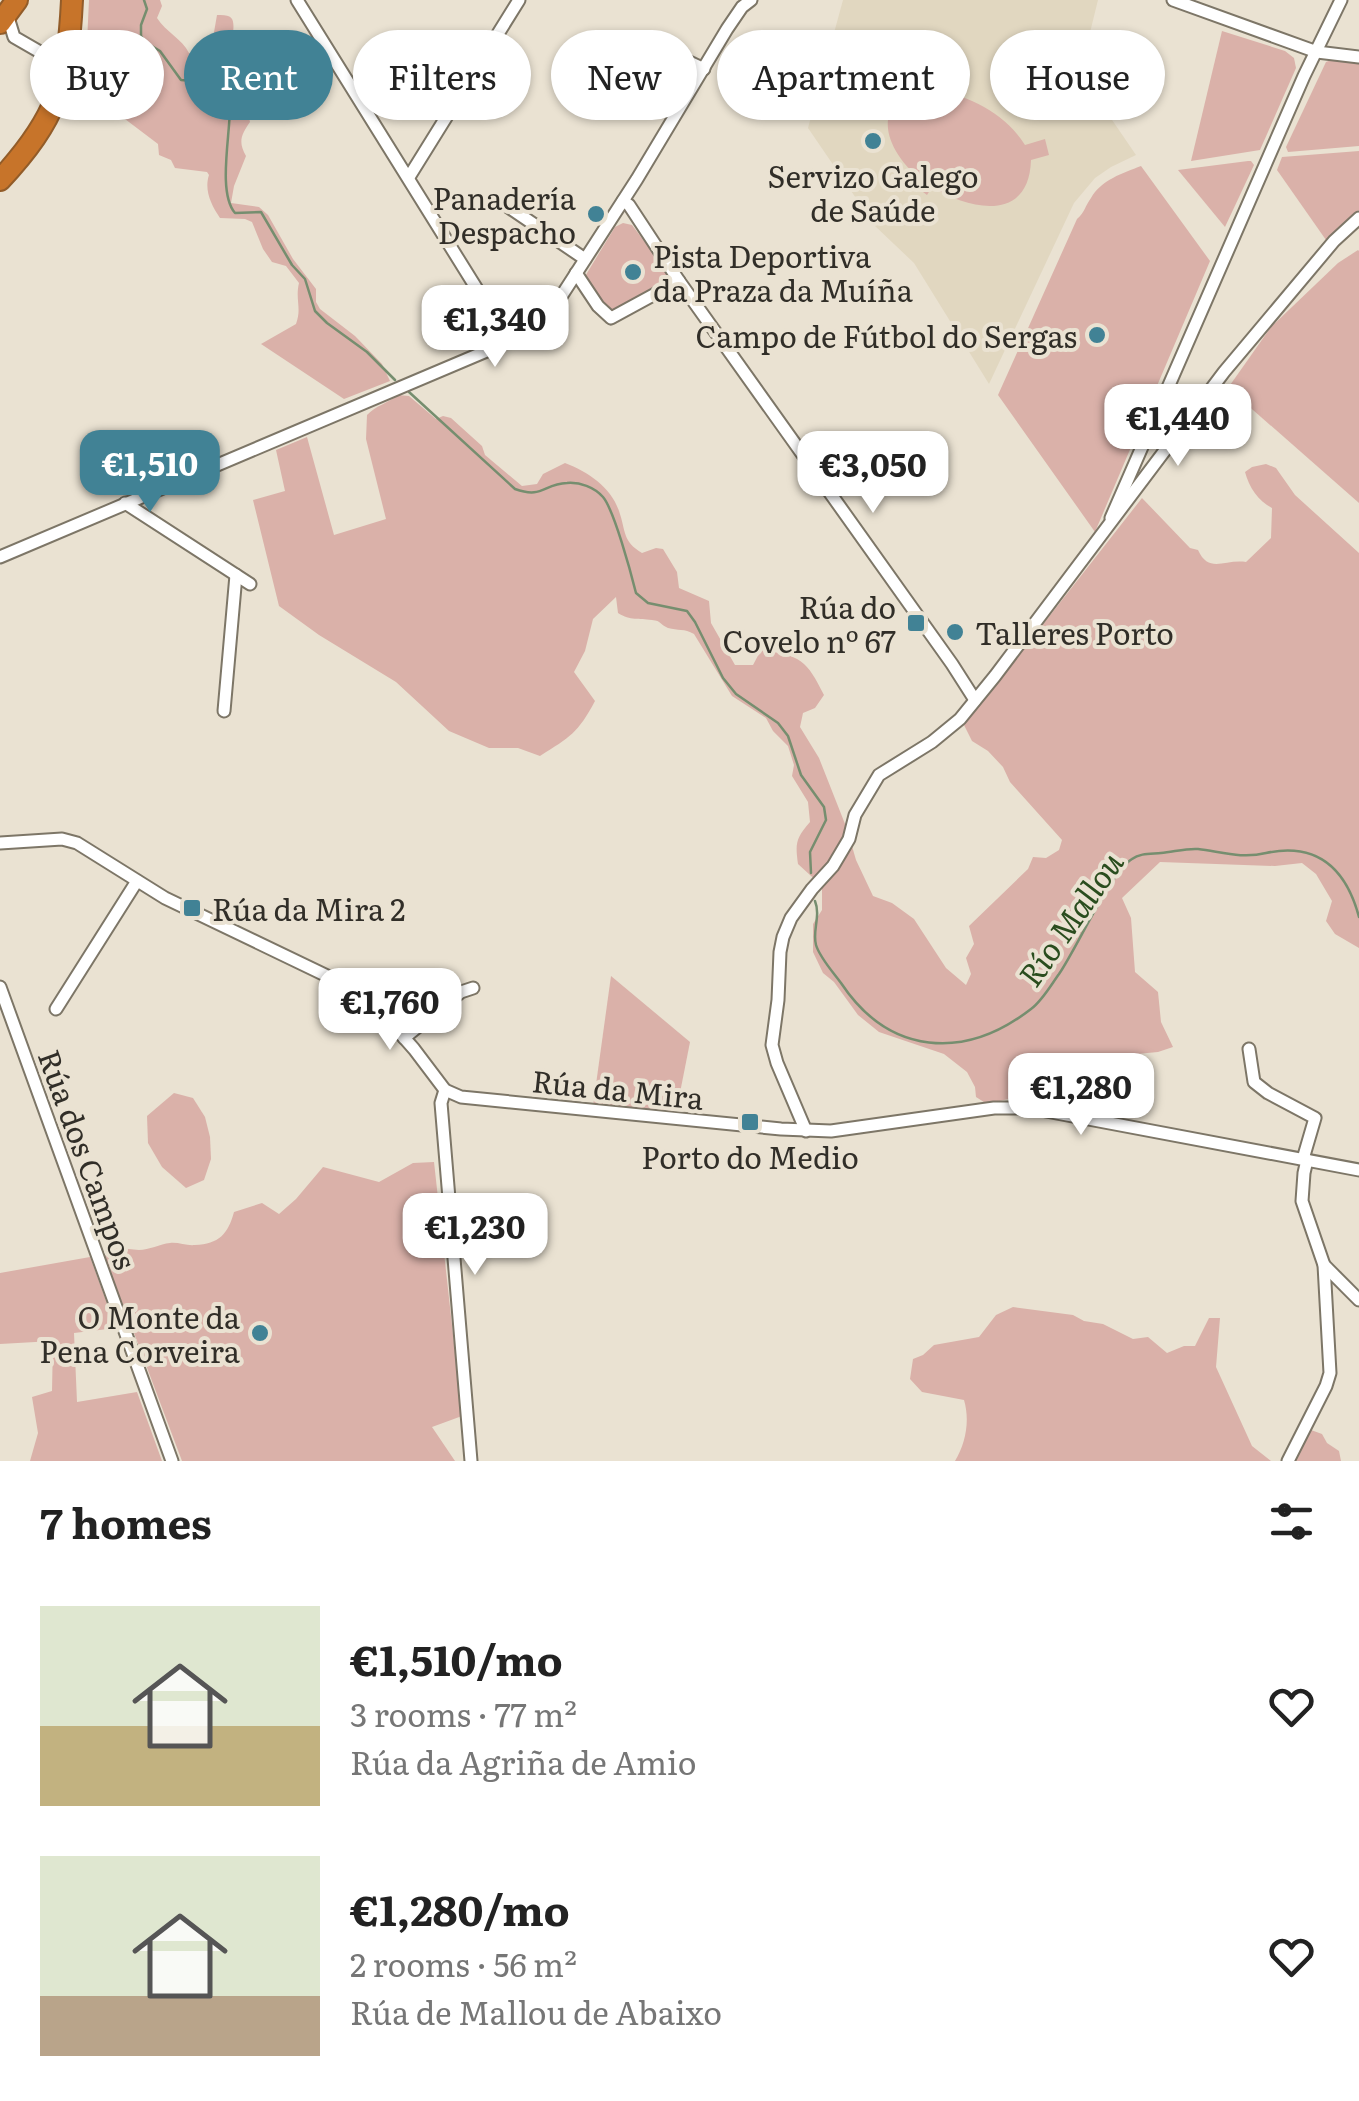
<!DOCTYPE html>
<html lang="en">
<head>
<meta charset="utf-8">
<style>
  :root { --surface:#fff; --page:#f2f2f2; --text:#222; --muted:#767676; --accent:#418295 }
  body { margin:0; font-family:Literata,serif; background:var(--page); color:var(--text); height:100vh; display:flex; flex-direction:column; font-size:38px; white-space:nowrap }
  * { box-sizing:border-box; margin:0 }
  p { font-size:32px; color:var(--muted) }
  .icon { flex:none; width:55px; height:55px; fill:none; stroke:currentColor; stroke-width:2; stroke-linecap:round; stroke-linejoin:round }
  .map { position:relative; height:1461px; overflow:hidden }
  .side { display:flex; flex-direction:column; background:var(--surface); flex:1 }
  .side>* { flex:none }
  .guide { position:absolute; left:30px; top:30px; width:1300px; height:90px; display:flex; gap:20px }
  .price { position:absolute; translate:-50% -85px; padding:0 22px; border-radius:20px; background:#fff; color:#222; font-size:32px; line-height:65px; filter:drop-shadow(0 2px 5px #0008) }
  .price::after { content:''; position:absolute; left:50%; top:60px; width:30px; height:22px; margin-left:-15px; background:inherit; clip-path:polygon(0 0,100% 0,50% 100%) }
  .price.on { background:var(--accent); color:#fff }
  ul { padding:0; list-style:none }
  li { display:flex; align-items:center; gap:30px; height:250px; padding:0 40px }
  li span { display:grid; place-items:center; flex:none; width:280px; height:200px; border-radius:0px; color:#555 }
  li>.icon { margin-inline-start:auto }
  span .icon { width:120px; height:120px; fill:#fffc; stroke-width:1 }
  li b { font-size:42px }
  h2 { display:flex; justify-content:space-between; align-items:center; height:120px; padding:0 40px; font-size:42px }
  .tag { padding:0 35px; border-radius:45px; background:var(--surface); box-shadow:0 2px 8px #0004; font-size:35px; line-height:90px }
  .tag.on { background:var(--accent); color:#fff }
  .map>svg:first-child { display:block }
  .built { fill:#e1d7c0 }
  .green { fill:#dab1a9 }
  .lines { fill:none; stroke-linecap:round; stroke-linejoin:round }
  .stream { stroke:#768e6f; stroke-width:2.5 }
  .street-casing { stroke:#7d7667; stroke-width:15 }
  .highway-casing { stroke:#925c29; stroke-width:24 }
  .street { stroke:#fff; stroke-width:11 }
  .highway { stroke:#c7742a; stroke-width:20 }
  .poi-dot { fill:#418295; stroke:#eae2d2; stroke-width:4 }
  .labels { text-anchor:middle; dominant-baseline:central; stroke-width:8; stroke-linejoin:round; paint-order:stroke }
  .poi-label { font-size:30px; fill:#312e28; stroke:#eae2d2; text-anchor:end }
  .street-label { font-size:30px; fill:#312e28; stroke:#eae2d2 }
  .water-label { font-size:32px; font-style:italic; fill:#2a4d1e; stroke:#eae2d2 }
</style>
</head>
<body>
<div class="map">
<svg width="1359" height="1461" viewBox="0 0 1359 1461">
  <rect width="100%" height="100%" fill="#eae2d2"/>
  <!-- built -->
  <polygon class="built" points="843,0 1098,0 1080,73 1136,155 1111,167 1095,178 1074,203 989,384 914,263 875,226 808,128"/>
  <!-- green -->
  <g class="green">
    <path d="M89,0H160L162,6L157,18C166,32 182,39 189,53L202,58L210,55L217,15C235,14 234,20 233,35C233,40 236,46 236,51C236,57 233,62 232,68L241,84L250,122C241,135 238,142 246,156L234,186L231,203L259,207L268,215L293,259L316,289V302L320,309L355,336L382,364L390,381L344,399L261,344L296,324C302,308 295,300 299,283L286,266L272,262L263,249L252,222L245,219L220,218C211,205 204,190 209,175L207,172L175,168L171,160L159,155L158,144L121,116L116,108L106,105L83,77L86,64Z"/>
    <polygon points="1222,31 1285,51 1294,58 1296,68 1260,150 1191,161"/>
    <polygon points="1331,60 1359,63 1359,146 1288,152 1286,147 1326,62"/>
    <path d="M930,91C967,93 1005,113 1025,145L1045,139L1049,155L1031,160C1029,223 970,210 932,187L927,195L919,189L924,182C886,154 864,98 930,91Z"/>
    <polygon points="1359,151 1359,210 1326,240 1277,170 1282,157"/>
    <polygon points="1248,161 1251,161 1254,165 1225,227 1178,170"/>
    <path d="M1141,166L1210,261L1095,532L998,395L1077,219C1085,212 1085,206 1091,198C1101,180 1123,173 1141,166Z"/>
    <polygon points="623,223 632,225 669,274 669,280 663,286 616,311 607,311 584,278 615,227"/>
    <polygon points="1358,250 1359,251 1359,503 1228,388 1271,327 1338,263"/>
    <path d="M398,395L409,396L436,419L443,416L451,418L482,446L485,455L522,486L537,484L543,474L565,463C588,472 611,487 619,511C626,531 622,541 642,553L656,548L663,549L677,572L679,588L709,601L711,623L735,665H753L761,650C800,655 807,660 824,695L815,708L803,713L800,727L819,758L847,829L856,860L873,896L892,903L914,919L946,968L966,985L971,974L966,958L974,944L969,926L1028,869L1033,857L1046,858L1059,850L1062,840L1010,782L1003,767L988,751L972,741L964,725L1142,498L1190,548L1198,550C1209,574 1224,559 1246,562L1271,538L1272,508C1258,501 1249,487 1245,472L1252,467L1266,464L1276,468L1295,495L1359,553V948L1335,934L1326,921L1332,901L1316,874L1302,863L1275,866L1160,862L1122,898L1131,918L1135,972L1158,992L1161,1022L1173,1047L1158,1052L1126,1055L1118,1060L1080,1072L1047,1090L987,1104L976,1097L975,1087L967,1072L944,1054L879,1032L858,1015L834,982L823,973L813,952V924L822,910V886L798,864C795,843 796,838 810,822L808,802L792,776L794,765L788,746L773,731L766,718L732,696L694,634C684,628 678,631 668,628C659,624 662,621 652,620C638,618 631,621 618,613L616,597L593,619L585,651L574,672L595,701C578,733 570,737 540,756L518,748H489L449,731L396,682L319,635L279,606L253,500L285,491L276,450L307,437L334,535L386,519L366,439L367,415C375,406 388,403 398,395Z"/>
    <polygon points="611,976 690,1042 676,1113 593,1106"/>
    <polygon points="174,1093 193,1098 205,1117 210,1137 211,1159 204,1180 186,1188 162,1167 148,1143 147,1116"/>
    <path d="M434,1162L462,1416L432,1427L455,1461H182L125,1309L103,1258C115,1244 122,1249 139,1250C149,1250 160,1244 170,1243C178,1242 187,1246 195,1245C219,1244 228,1234 234,1212L262,1203L279,1214L296,1199L323,1167L379,1182L413,1163Z"/>
    <polygon points="90,1257 116,1328 74,1333 77,1402 137,1392 162,1461 30,1461 38,1433 32,1397 52,1391 53,1341 0,1344 0,1273"/>
    <path d="M1013,1307L1073,1315L1084,1321L1103,1324L1133,1339L1148,1337L1167,1353L1184,1346H1195L1209,1318H1220L1216,1367L1252,1446L1271,1461H955C966,1443 970,1420 964,1400L922,1392L910,1379L913,1359L923,1355L934,1345L979,1337L996,1315Z"/>
    <polygon points="1311,1430 1322,1434 1327,1443 1339,1451 1341,1461 1282,1461 1294,1438"/>
  </g>
  <g class="lines">
    <!-- stream -->
    <g class="stream">
      <path d="M144,0L147,9L141,25V36L145,42L160,51L181,80L206,82L226,93L230,103C231,132 217,192 235,213L261,212L292,265L305,279L315,311L327,323L367,352L395,380"/>
      <path d="M409,392L515,489C543,499 543,484 567,483C580,482 594,487 603,497C614,510 631,573 636,593L648,603L687,611L695,622L723,678L736,694L778,723L788,736L801,775L824,807L826,820L810,852L811,873"/>
      <path d="M815,901C821,916 812,931 816,945C820,958 833,972 841,983C889,1055 964,1061 1031,1009C1042,1001 1051,985 1059,974C1077,948 1110,873 1132,859C1140,853 1151,854 1161,853C1173,852 1187,848 1198,849C1222,852 1242,859 1266,853C1318,842 1346,869 1359,917"/>
    </g>
    <defs>
      <g id="street">
        <polyline points="297,0 508,339"/>
        <polyline points="1173,0 1317,52 1359,57"/>
        <polyline points="7,14 14,37 66,67"/>
        <polyline points="662,49 704,69"/>
        <polyline points="409,177 519,0"/>
        <polyline points="623,201 629,205 679,281 952,664 975,700"/>
        <polyline points="504,204 585,259"/>
        <polyline points="576,273 598,306 611,318 679,281"/>
        <polyline points="125,503 250,584"/>
        <polyline points="1111,518 1304,76 1341,0"/>
        <polyline points="0,557 489,350 553,309 637,179 727,29 742,7 751,0"/>
        <polyline points="224,711 236,575"/>
        <polyline points="0,843 62,839 77,843 165,898 348,986 385,1016 414,1049 445,1090 461,1097 781,1129 831,1131 994,1108 1030,1108 1359,1170"/>
        <polyline points="0,987 172,1461"/>
        <polyline points="56,1009 137,881"/>
        <polyline points="404,1038 461,992 473,988"/>
        <polyline points="1249,1049 1254,1082 1268,1093 1315,1118 1303,1159"/>
        <polyline points="445,1090 441,1103 471,1461"/>
        <polyline points="806,1131 777,1063 772,1045 778,1000 780,952 783,937 791,918 812,889 833,866 849,839 855,815 879,775 932,742 960,719 995,676 1224,372 1334,241 1359,218"/>
        <polyline points="1324,1265 1359,1300"/>
        <polyline points="1288,1461 1326,1386 1330,1373 1324,1265 1302,1201 1304,1173 1307,1160"/>
      </g>
      <g id="highway">
        <polyline points="0,23 17,0"/>
        <path d="M0,180C57,119 68,82 72,0"/>
      </g>
    </defs>
    <!-- street casing -->
    <use href="#street" class="street-casing"/>
    <!-- highway casing -->
    <use href="#highway" class="highway-casing"/>
    <!-- street -->
    <use href="#street" class="street"/>
    <!-- highway -->
    <use href="#highway" class="highway"/>
  </g>
  <!-- markers -->
  <g class="poi-dot">
    <circle cx="873" cy="141" r="10"/>
    <circle cx="596" cy="214" r="10"/>
    <circle cx="633" cy="272" r="10"/>
    <circle cx="1097" cy="335" r="10"/>
    <rect x="906" y="613" width="20" height="20" rx="5"/>
    <circle cx="955" cy="632" r="10"/>
    <rect x="182" y="898" width="20" height="20" rx="5"/>
    <rect x="740" y="1112" width="20" height="20" rx="5"/>
    <circle cx="260" cy="1333" r="10"/>
  </g>
  <g class="labels">
    <!-- poi labels -->
    <g class="poi-label">
      <text x="873" y="175" text-anchor="middle">Servizo Galego<tspan x="873" dy="34">de Saúde</tspan></text>
      <text x="576" y="197">Panadería<tspan x="576" dy="34">Despacho</tspan></text>
      <text x="653" y="255" text-anchor="start">Pista Deportiva<tspan x="653" dy="34">da Praza da Muíña</tspan></text>
      <text x="1077" y="335">Campo de Fútbol do Sergas</text>
      <text x="896" y="606">Rúa do<tspan x="896" dy="34">Covelo nº 67</tspan></text>
      <text x="975" y="632" text-anchor="start">Talleres Porto</text>
      <text x="212" y="908" text-anchor="start">Rúa da Mira 2</text>
      <text x="750" y="1156" text-anchor="middle">Porto do Medio</text>
      <text x="240" y="1316">O Monte da<tspan x="240" dy="34">Pena Corveira</tspan></text>
    </g>
    <!-- street labels -->
    <g class="street-label">
      <text transform="translate(618 1088) rotate(6)">Rúa da Mira</text>
      <text transform="translate(89 1159) rotate(70)">Rúa dos Campos</text>
    </g>
    <!-- water labels -->
    <g class="water-label">
      <text transform="translate(1069 918) rotate(-55)">Río Mallou</text>
    </g>
  </g>
</svg>
<b class="price" style="left:495px;top:370px">€1,340</b>
<b class="price" style="left:1178px;top:469px">€1,440</b>
<b class="price on" style="left:150px;top:515px">€1,510</b>
<b class="price" style="left:873px;top:516px">€3,050</b>
<b class="price" style="left:390px;top:1053px">€1,760</b>
<b class="price" style="left:1081px;top:1138px">€1,280</b>
<b class="price" style="left:475px;top:1278px">€1,230</b>
<div class="guide">
<a class="tag">Buy</a>
<a class="tag on">Rent</a>
<a class="tag">Filters</a>
<a class="tag">New</a>
<a class="tag">Apartment</a>
<a class="tag">House</a>
</div>
</div>
<section class="side">
<h2>7 homes<svg class="icon" aria-label="filters" viewBox="0 0 24 24"><path d="M4 7h16M4 17h16"/><circle cx="9" cy="7" r="2"/><circle cx="15" cy="17" r="2"/></svg></h2>
<ul>
<li><span style="background:linear-gradient(#dfe7d0 60%,#c2b280 0)"><svg class="icon" aria-label="home" viewBox="0 0 24 24"><path d="M3 11l9-7 9 7M6 9v11h12V9"/></svg></span><div><b>€1,510/mo</b><p>3 rooms · 77 m²</p><p>Rúa da Agriña de Amio</p></div><svg class="icon" aria-label="heart" viewBox="0 0 24 24"><path d="M12 20l-8-8c-3-5 5-10 8-4 3-6 11-1 8 4z"/></svg></li>
<li><span style="background:linear-gradient(#dfe7d0 70%,#b9a48a 0)"><svg class="icon" aria-label="home" viewBox="0 0 24 24"><path d="M3 11l9-7 9 7M6 9v11h12V9"/></svg></span><div><b>€1,280/mo</b><p>2 rooms · 56 m²</p><p>Rúa de Mallou de Abaixo</p></div><svg class="icon" aria-label="heart" viewBox="0 0 24 24"><path d="M12 20l-8-8c-3-5 5-10 8-4 3-6 11-1 8 4z"/></svg></li>
</ul>
</section>
</body>
</html>
